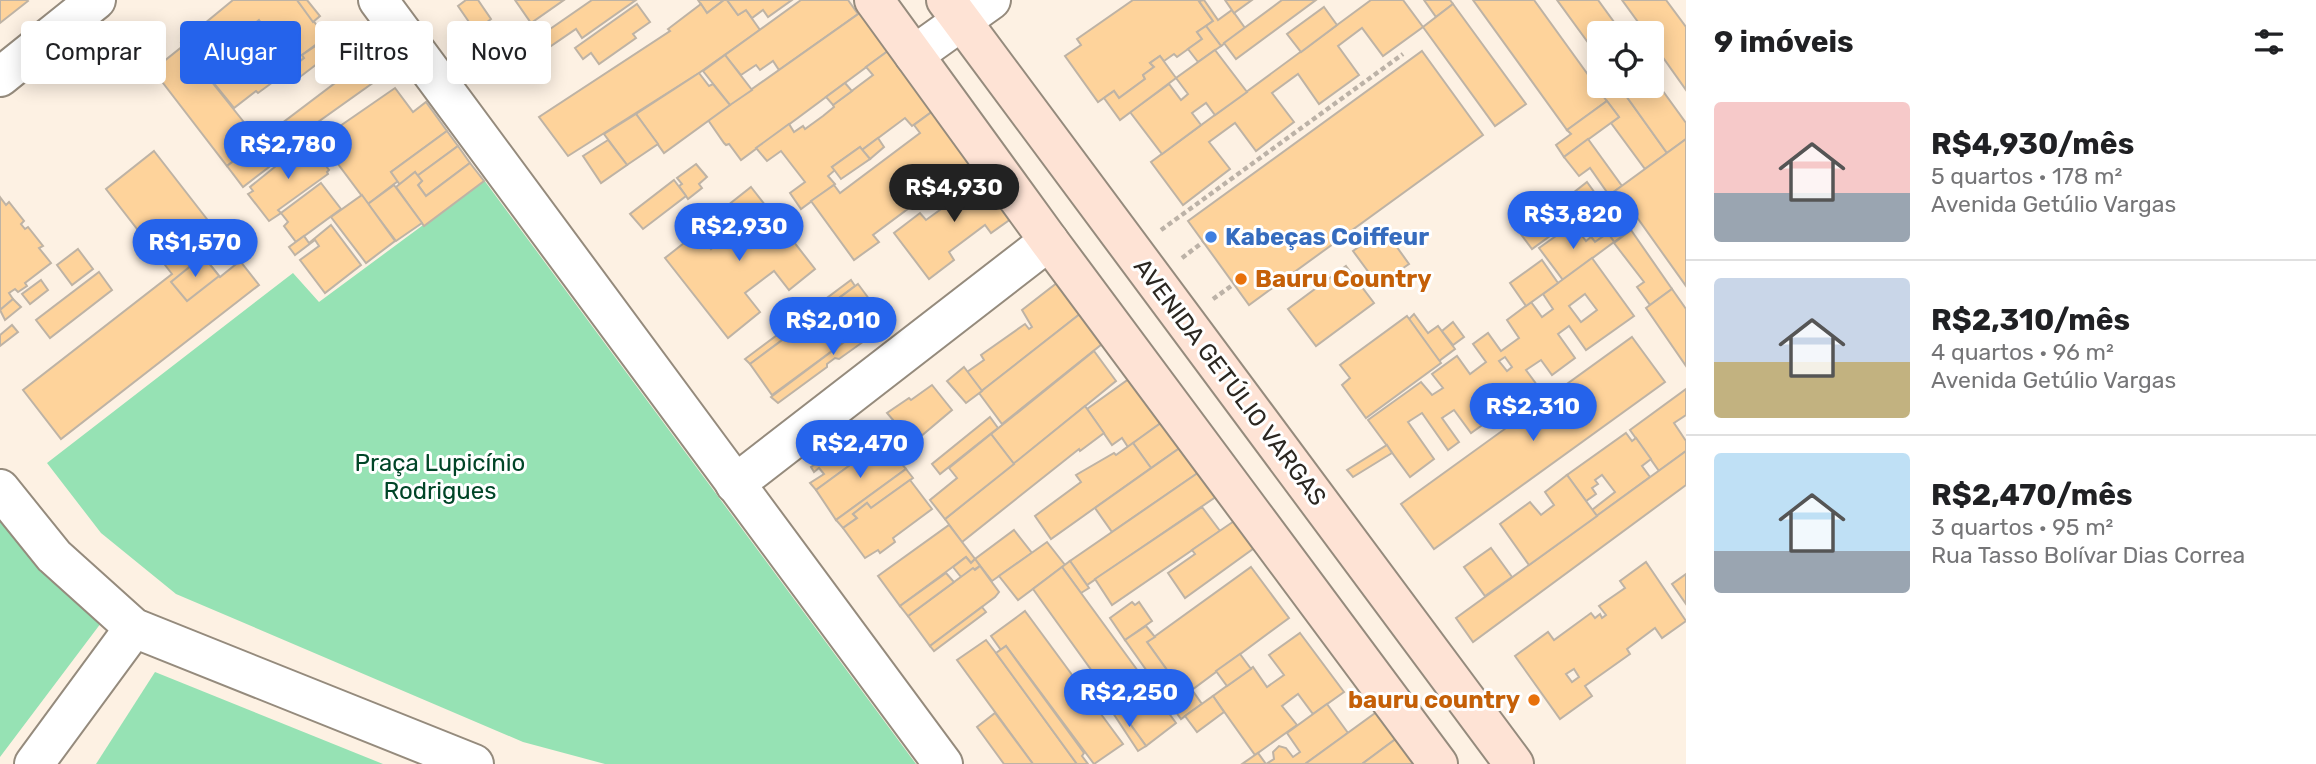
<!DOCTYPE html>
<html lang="pt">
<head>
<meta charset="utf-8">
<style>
  :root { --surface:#fff; --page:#f2f2f2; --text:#202124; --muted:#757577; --line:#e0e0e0; --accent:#2563eb }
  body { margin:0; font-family:Rubik,sans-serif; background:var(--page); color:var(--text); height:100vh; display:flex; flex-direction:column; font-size:26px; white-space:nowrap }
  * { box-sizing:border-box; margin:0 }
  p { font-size:23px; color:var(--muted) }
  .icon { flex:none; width:38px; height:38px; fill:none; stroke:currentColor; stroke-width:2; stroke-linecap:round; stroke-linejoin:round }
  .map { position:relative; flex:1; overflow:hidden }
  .sheet { display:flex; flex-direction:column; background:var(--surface); width:630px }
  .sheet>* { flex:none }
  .guide { position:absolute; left:21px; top:21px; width:665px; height:63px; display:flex; gap:14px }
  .tools { position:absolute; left:1587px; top:21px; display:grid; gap:14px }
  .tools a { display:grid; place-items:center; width:77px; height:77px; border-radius:7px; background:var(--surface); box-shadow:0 4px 18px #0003; font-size:35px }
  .price { position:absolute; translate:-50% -60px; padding:0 16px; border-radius:24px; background:var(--accent); color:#fff; font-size:23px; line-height:46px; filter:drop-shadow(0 2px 4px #0008) }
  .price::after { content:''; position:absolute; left:50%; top:42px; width:21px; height:16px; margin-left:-10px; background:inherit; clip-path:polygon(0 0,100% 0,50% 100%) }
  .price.selected { background:#222; color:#fff }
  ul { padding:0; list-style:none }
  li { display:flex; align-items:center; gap:21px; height:175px; padding:0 28px }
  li+li { border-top:2px solid var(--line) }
  li span { display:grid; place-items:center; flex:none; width:196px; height:140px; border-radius:7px; color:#555 }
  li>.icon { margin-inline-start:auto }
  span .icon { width:84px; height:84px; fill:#fffc; stroke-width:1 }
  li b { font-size:30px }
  h2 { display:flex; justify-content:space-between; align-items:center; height:84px; padding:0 28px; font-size:30px }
  .pill { padding:0 24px; border-radius:7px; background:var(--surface); box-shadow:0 4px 18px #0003; font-size:24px; line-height:63px }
  .pill.selected { background:var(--accent); color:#fff }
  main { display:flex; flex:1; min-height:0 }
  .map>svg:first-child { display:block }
  .green { fill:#96e2b4 }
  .building { fill:#fed39b; stroke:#beb3a5; stroke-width:2; fill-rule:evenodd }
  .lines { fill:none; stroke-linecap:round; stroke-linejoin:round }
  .street-casing { stroke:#958b7d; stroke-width:42 }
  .secondary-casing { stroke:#958b7d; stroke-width:42 }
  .path { stroke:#bcb2a7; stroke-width:4.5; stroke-dasharray:5 3.5; stroke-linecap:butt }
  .street { stroke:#fff; stroke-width:38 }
  .secondary { stroke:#fee3d5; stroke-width:38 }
  .shop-dot { fill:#3f7fe0; stroke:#fff; stroke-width:2.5 }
  .food-dot { fill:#e8710a; stroke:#fff; stroke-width:2.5 }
  .labels { text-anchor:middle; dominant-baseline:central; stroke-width:6; stroke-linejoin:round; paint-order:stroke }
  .shop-label { font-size:24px; font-weight:bold; fill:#366cbe; stroke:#fff; text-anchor:start }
  .food-label { font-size:24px; font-weight:bold; fill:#c56008; stroke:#fff; text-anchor:start }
  .street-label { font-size:24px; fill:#2b2721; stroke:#fff }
  .park-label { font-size:24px; fill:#004527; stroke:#fff }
</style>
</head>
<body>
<main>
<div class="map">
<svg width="1686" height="764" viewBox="0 0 1686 764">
  <rect width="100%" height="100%" fill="#fdf1e3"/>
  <!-- green -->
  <g class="green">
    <polygon points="484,180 916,764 605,764 523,742 176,594 101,533 47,463 293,273 319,302"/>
    <polygon points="0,518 44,573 101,623 0,757"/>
    <polygon points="155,672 383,764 96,764"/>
  </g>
  <!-- building -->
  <g class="building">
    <polygon points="0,0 27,0 28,1 0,23"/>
    <polygon points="233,0 297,0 326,37 302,55 304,58 288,71 258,93 256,91 234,108 181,43"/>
    <polygon points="297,0 307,0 320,16 313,22"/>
    <polygon points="466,0 478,0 491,19 486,23 491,31 480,38 458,6"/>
    <polygon points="515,0 564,0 531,23"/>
    <polygon points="592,0 636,0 582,38 576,29 548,48 540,36"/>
    <polygon points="698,0 724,0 707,13"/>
    <polygon points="724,0 727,0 738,15 746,10 760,30 699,73 568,156 539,117 670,31 668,29 701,4 707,13"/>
    <polygon points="727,0 792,0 768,17 763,10 752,18 746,10 738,15"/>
    <polygon points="801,0 848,0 858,14 779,70 773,61 760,70 756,65 741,75 725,55"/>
    <polygon points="1133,0 1198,0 1213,21 1197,32 1202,39 1177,57 1174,54 1164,61 1160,56 1150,63 1154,67 1143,75 1145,79 1119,98 1114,91 1098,102 1065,56 1081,45 1077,39"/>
    <polygon points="1204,0 1218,20 1232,10 1245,28 1221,46 1206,26 1213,21 1199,1"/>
    <polygon points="1225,0 1252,0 1234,13"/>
    <polygon points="1282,0 1316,0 1236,59 1224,43"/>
    <polygon points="1371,0 1403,0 1423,27 1383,56 1362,28 1338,46 1359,75 1319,104 1298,74 1272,93 1294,122 1256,151 1235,123 1209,142 1230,169 1183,205 1151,162"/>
    <polygon points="1424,0 1450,0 1453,4 1436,17"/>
    <polygon points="1473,0 1534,0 1607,101 1567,130"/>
    <polygon points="1557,0 1598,0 1622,33 1600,33 1600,59"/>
    <polygon points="1622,0 1666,0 1686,27 1686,90 1652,42 1652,33 1646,33"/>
    <polygon points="637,4 650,22 633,34 636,38 599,64 591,53 583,59 575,48"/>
    <polygon points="1453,4 1526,104 1495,126 1423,27"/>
    <polygon points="1324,7 1337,25 1301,52 1287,34"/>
    <polygon points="864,10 892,48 741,160 729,144 726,145 724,143 708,120"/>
    <polygon points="259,20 286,54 256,79 228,45"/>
    <polygon points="1206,26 1221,46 1198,62 1188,49 1202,39 1197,32"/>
    <polygon points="335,33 343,44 296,80 288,71 304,58 302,55"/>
    <polygon points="183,46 259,141 227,166 153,70"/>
    <polygon points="384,46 398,65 297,137 302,143 290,151 273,130"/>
    <polygon points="892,48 937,108 912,126 905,118 862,150 860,147 832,167 835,170 828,176 835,184 801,209 790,193 805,182 781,151 767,161 756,148 789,124 794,132 803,126 805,129 823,116 834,107 833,105 873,75 866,67"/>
    <polygon points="359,50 366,60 337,82 330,72"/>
    <polygon points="1215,50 1247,92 1215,115 1206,103 1192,113 1201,125 1162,154 1130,112 1169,84 1181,100 1188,94 1176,78"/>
    <polygon points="1422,51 1483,135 1249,305 1188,221"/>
    <polygon points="725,55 752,90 730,105 703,71"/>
    <polygon points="1160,56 1176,78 1120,120 1104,98 1114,91 1119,98 1145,79 1143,75 1154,67 1150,63"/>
    <polygon points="699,73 709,86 713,84 730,105 664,153 636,114"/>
    <polygon points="1600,73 1600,86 1619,86 1667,153 1645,169 1611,123 1619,117 1591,80"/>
    <polygon points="1652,76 1686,123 1686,139 1667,153 1619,86 1652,86"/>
    <polygon points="845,83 852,91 833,105 826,97"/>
    <polygon points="395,88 413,112 426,102 447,131 391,172 398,181 368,204 329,152 339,145 330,133"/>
    <polygon points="1607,101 1619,117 1564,157 1556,145 1571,134 1567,130"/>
    <polygon points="937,108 980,168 958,184 952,176 873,235 879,242 854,260 811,201 834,185 840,193 920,133 914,125"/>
    <polygon points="636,114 658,144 627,165 604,134"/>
    <polygon points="273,130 290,151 243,187 227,166 247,151 250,155 271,139 268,135"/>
    <polygon points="447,131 458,146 417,176 415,172 400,185 391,172"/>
    <polygon points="878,138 884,147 870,159 862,150"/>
    <polygon points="1588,139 1622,186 1609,195 1590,168 1579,176 1564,157"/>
    <polygon points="1686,139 1686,286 1631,209 1622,216 1608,196"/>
    <polygon points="608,140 627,165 601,183 583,156"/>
    <polygon points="309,143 329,170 327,172 328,174 278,210 281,213 269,221 248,194 253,191 250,187 297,149 298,151"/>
    <polygon points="458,146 470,163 426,196 418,185 422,181 417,176"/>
    <polygon points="860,147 870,159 841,179 832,167"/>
    <polygon points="154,151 224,241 203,256 220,277 240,261 259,285 61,439 23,390 172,274 106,189"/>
    <polygon points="470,163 484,181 424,226 396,187 415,172 422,181 418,185 426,196"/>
    <polygon points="696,164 707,177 699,184 702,188 688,199 679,186 682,184 677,178"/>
    <polygon points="980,168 1015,216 991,233 985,225 949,252 954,260 929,279 894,233 920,213 926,220 962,194 956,186"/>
    <polygon points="674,180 686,196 643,229 630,214"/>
    <polygon points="1587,182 1603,204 1609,199 1631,230 1614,242 1608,233 1595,242 1589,234 1597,228 1573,193"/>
    <polygon points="321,183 341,209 296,242 284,226 288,222 281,213"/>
    <polygon points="394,185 422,223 396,241 368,204"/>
    <polygon points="751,187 815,269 789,290 774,271 745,293 760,312 728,338 665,258 698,232 711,249 742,225 727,206"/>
    <polygon points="362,195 395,241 366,263 331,217"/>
    <polygon points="0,197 6,205 9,202 24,221 21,224 25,229 28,227 43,246 39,248 51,263 25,283 27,286 18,292 15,289 9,293 13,299 0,310"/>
    <polygon points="1560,203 1572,220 1532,249 1520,233"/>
    <polygon points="1573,224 1586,241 1591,237 1595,242 1608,233 1614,242 1563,280 1539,248"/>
    <polygon points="331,225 361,265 325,293 300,260 319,246 315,240 295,255 289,247 304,236 309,243"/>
    <polygon points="1384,229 1409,264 1378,285 1353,251"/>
    <polygon points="1631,230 1672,289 1650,305 1637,287 1644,282 1614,243"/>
    <polygon points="78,249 93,269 72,285 57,265"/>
    <polygon points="203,256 219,276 187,301 171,282"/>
    <path d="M1592,258L1634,316L1586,350L1569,326L1558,334L1575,358L1552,375L1541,360L1526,370L1537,385L1510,405L1500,391L1485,401L1495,416L1471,433L1454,410L1442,418L1459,442L1448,450L1422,413L1408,422L1434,459L1410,477L1368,420L1421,382L1432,395L1443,388L1432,374L1457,356L1470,374L1486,362L1473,344L1488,333L1501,351L1519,338L1507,320L1531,302L1542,317L1553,309L1543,294ZM1585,294L1597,310L1581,322L1569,306ZM1505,357L1512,367L1507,371L1499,361Z"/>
    <polygon points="1542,260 1558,283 1526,306 1510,283"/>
    <polygon points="1346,266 1374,303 1316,346 1288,309"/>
    <polygon points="99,272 112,290 50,338 36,320"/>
    <polygon points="1062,279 1085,310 982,391 967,372 984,360 981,355 1025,324 1029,329 1032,327 1022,310"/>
    <polygon points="41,280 48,290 30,304 22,294"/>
    <polygon points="851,280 855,286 750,364 745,359"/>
    <polygon points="858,284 881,315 772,395 750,364"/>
    <polygon points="1672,289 1686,309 1686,366 1646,308"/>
    <polygon points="13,299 21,307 5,320 0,310"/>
    <polygon points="1085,310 1107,340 1002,424 979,393"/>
    <polygon points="883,313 888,324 839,359 835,358 827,364 827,367 778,403 771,397"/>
    <polygon points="1414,314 1428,333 1438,326 1455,349 1439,361 1409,319"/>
    <polygon points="1407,316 1441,363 1366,418 1342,385 1350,378 1340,365"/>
    <polygon points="1453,322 1464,337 1453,345 1442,331"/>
    <polygon points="12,325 18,332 0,346 0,335"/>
    <polygon points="1632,337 1665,382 1434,549 1401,504"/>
    <polygon points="1094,351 1116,381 1014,464 991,434"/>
    <polygon points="964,367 982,391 966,403 947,381"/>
    <polygon points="1133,376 1165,420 1128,447 1122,438 1112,445 1087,409"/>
    <polygon points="932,385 952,410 920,437 912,428 905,434 887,413 909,398 911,400"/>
    <polygon points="1686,389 1686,415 1674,423 1686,441 1686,451 1659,471 1630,430"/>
    <polygon points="1085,406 1104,433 1080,451 1079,449 962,542 945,519"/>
    <polygon points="990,417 998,428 940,474 932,464"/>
    <polygon points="1165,420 1184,445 1151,468 1133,443"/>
    <polygon points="870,425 883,441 816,490 810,483 824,474 819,468 814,472 811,467"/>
    <polygon points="1626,433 1632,441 1636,438 1651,459 1642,466 1650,477 1597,516 1592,510 1615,492 1602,475 1595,480 1598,484 1592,488 1596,494 1586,501 1567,475"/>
    <polygon points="991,434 1014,464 945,519 930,500 957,478 949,468"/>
    <polygon points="883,441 906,469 836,520 816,490"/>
    <polygon points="1133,443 1151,468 1051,539 1035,516 1081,482 1076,475 1114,453 1116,455"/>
    <polygon points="1184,445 1202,470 1112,532 1095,508"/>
    <polygon points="1387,445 1392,453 1353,477 1347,470"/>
    <polygon points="1686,451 1686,485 1473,642 1456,618"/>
    <polygon points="906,469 913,478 871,508 867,503 853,514 857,518 843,528 836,520"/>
    <polygon points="1202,470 1220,494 1087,585 1070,561"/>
    <polygon points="1567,475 1597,516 1529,565 1500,524 1530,502 1541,515 1554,505 1545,492"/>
    <polygon points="910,480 932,509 893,538 895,542 880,553 878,550 865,558 843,528 857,518 853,514 867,503 871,508"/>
    <polygon points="1202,507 1220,531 1112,605 1095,579"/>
    <polygon points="1237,519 1257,546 1185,598 1168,573 1195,554 1192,550"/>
    <polygon points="949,525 975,559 971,563 966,557 900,606 878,576"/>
    <polygon points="1014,530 1032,553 992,581 975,559"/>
    <polygon points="1047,542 1065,565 1018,600 999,576"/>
    <polygon points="1491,548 1512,577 1485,596 1464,567"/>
    <polygon points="966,557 971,563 975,559 980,566 961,577 953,567"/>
    <polygon points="1070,561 1089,588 1081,593 1062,567"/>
    <path d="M1646,562L1686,621L1662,638L1655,628L1627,649L1630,654L1585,686L1592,696L1560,719L1515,656L1548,632L1554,640L1591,613L1595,618L1600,614L1602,618L1606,615L1599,606L1625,588L1620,581ZM1574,669L1579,677L1572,682L1566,674Z"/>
    <polygon points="980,566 999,592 995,597 930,646 908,616 973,568 975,570"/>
    <polygon points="1062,567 1176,723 1146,746 1033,589"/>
    <polygon points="1251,567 1289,618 1185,695 1147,642"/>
    <polygon points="946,573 954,582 908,616 900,606"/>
    <polygon points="1686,574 1686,604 1672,584"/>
    <polygon points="1132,602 1135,605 1139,602 1152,621 1125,640 1110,618"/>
    <polygon points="982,607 986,612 934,651 930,646"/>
    <polygon points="1025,611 1123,744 1094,764 1006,646 1001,650 991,636"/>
    <polygon points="1146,626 1155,637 1147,642 1185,695 1192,690 1202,704 1181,719 1125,640"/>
    <polygon points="1300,633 1344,692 1313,714 1298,694 1282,706 1297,725 1255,755 1213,696 1253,667 1267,687 1284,675 1269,655"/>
    <polygon points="986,640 996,653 1077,764 1033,764 957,660"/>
    <polygon points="1006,646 1084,753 1082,756 1088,764 1077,764 996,653"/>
    <polygon points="1240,654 1251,669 1227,686 1216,671"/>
    <polygon points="1213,696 1224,712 1197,732 1185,716"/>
    <polygon points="1327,704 1348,733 1305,764 1242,764 1258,753 1266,764 1274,759 1273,752 1279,746 1286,748 1293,757 1300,752 1287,733"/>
    <polygon points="1117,706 1146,746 1138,751 1111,710"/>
    <polygon points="1378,711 1397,738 1362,764 1305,764"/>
    <polygon points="995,713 1033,764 1004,764 977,727"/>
    <polygon points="1397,738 1417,764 1362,764"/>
  </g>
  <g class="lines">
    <defs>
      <g id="street">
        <polyline points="378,0 943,764"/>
        <polyline points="914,55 991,0"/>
        <polyline points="0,77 96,0"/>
        <polyline points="735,484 1049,241"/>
        <polyline points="0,489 54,556 134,628 474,764"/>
        <polyline points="34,764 134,628"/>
      </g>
      <g id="secondary">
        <polyline points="874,0 1049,241 1438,764"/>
        <polyline points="946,0 1514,764"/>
      </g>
    </defs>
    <!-- street casing -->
    <use href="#street" class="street-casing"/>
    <!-- secondary casing -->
    <use href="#secondary" class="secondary-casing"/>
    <!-- path -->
    <g class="path">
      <polyline points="1161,230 1403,54"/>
      <polyline points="1182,258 1203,242"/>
      <polyline points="1213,299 1234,284"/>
    </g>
    <!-- street -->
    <use href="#street" class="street"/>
    <!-- secondary -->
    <use href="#secondary" class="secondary"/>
  </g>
  <!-- markers -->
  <circle class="shop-dot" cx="1211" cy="237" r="7"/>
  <g class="food-dot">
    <circle cx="1241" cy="279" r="7"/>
    <circle cx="1534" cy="700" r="7"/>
  </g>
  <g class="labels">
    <!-- shop labels -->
    <g class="shop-label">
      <text x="1225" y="237">Kabeças Coiffeur</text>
    </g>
    <!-- food labels -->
    <g class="food-label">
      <text x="1255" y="279">Bauru Country</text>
      <text x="1520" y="700" text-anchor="end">bauru country</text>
    </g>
    <!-- street labels -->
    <g class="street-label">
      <text transform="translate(1230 382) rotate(53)">AVENIDA GETÚLIO VARGAS</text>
    </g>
    <!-- park labels -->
    <g class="park-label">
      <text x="440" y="463">Praça Lupicínio<tspan x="440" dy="28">Rodrigues</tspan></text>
    </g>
  </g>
</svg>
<div class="tools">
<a><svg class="icon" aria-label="locate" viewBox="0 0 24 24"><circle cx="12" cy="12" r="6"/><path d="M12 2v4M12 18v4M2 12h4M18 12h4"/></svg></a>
</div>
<b class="price" style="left:288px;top:181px">R$2,780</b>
<b class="price selected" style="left:954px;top:224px">R$4,930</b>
<b class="price" style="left:1573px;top:251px">R$3,820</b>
<b class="price" style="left:739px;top:263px">R$2,930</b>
<b class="price" style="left:195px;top:279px">R$1,570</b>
<b class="price" style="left:833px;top:357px">R$2,010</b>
<b class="price" style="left:1533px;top:443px">R$2,310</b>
<b class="price" style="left:860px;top:480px">R$2,470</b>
<b class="price" style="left:1129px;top:729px">R$2,250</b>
<div class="guide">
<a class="pill">Comprar</a>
<a class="pill selected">Alugar</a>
<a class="pill">Filtros</a>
<a class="pill">Novo</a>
</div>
</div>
<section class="sheet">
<h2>9 imóveis<svg class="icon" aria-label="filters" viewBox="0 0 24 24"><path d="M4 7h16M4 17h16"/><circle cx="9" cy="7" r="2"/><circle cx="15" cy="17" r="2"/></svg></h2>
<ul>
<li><span style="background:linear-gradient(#f6c9c9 65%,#9aa5b1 0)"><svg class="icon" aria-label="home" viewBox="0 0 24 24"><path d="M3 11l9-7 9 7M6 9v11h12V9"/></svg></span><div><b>R$4,930/mês</b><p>5 quartos · 178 m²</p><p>Avenida Getúlio Vargas</p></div></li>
<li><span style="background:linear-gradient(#c9d6e8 60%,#c2b280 0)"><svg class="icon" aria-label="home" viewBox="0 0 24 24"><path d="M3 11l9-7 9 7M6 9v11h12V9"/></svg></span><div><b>R$2,310/mês</b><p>4 quartos · 96 m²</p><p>Avenida Getúlio Vargas</p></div></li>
<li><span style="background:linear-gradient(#bfe0f5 70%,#9aa5b1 0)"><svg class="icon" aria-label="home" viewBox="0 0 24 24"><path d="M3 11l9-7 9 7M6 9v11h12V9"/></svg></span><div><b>R$2,470/mês</b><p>3 quartos · 95 m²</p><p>Rua Tasso Bolívar Dias Correa</p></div></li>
</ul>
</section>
</main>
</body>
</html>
